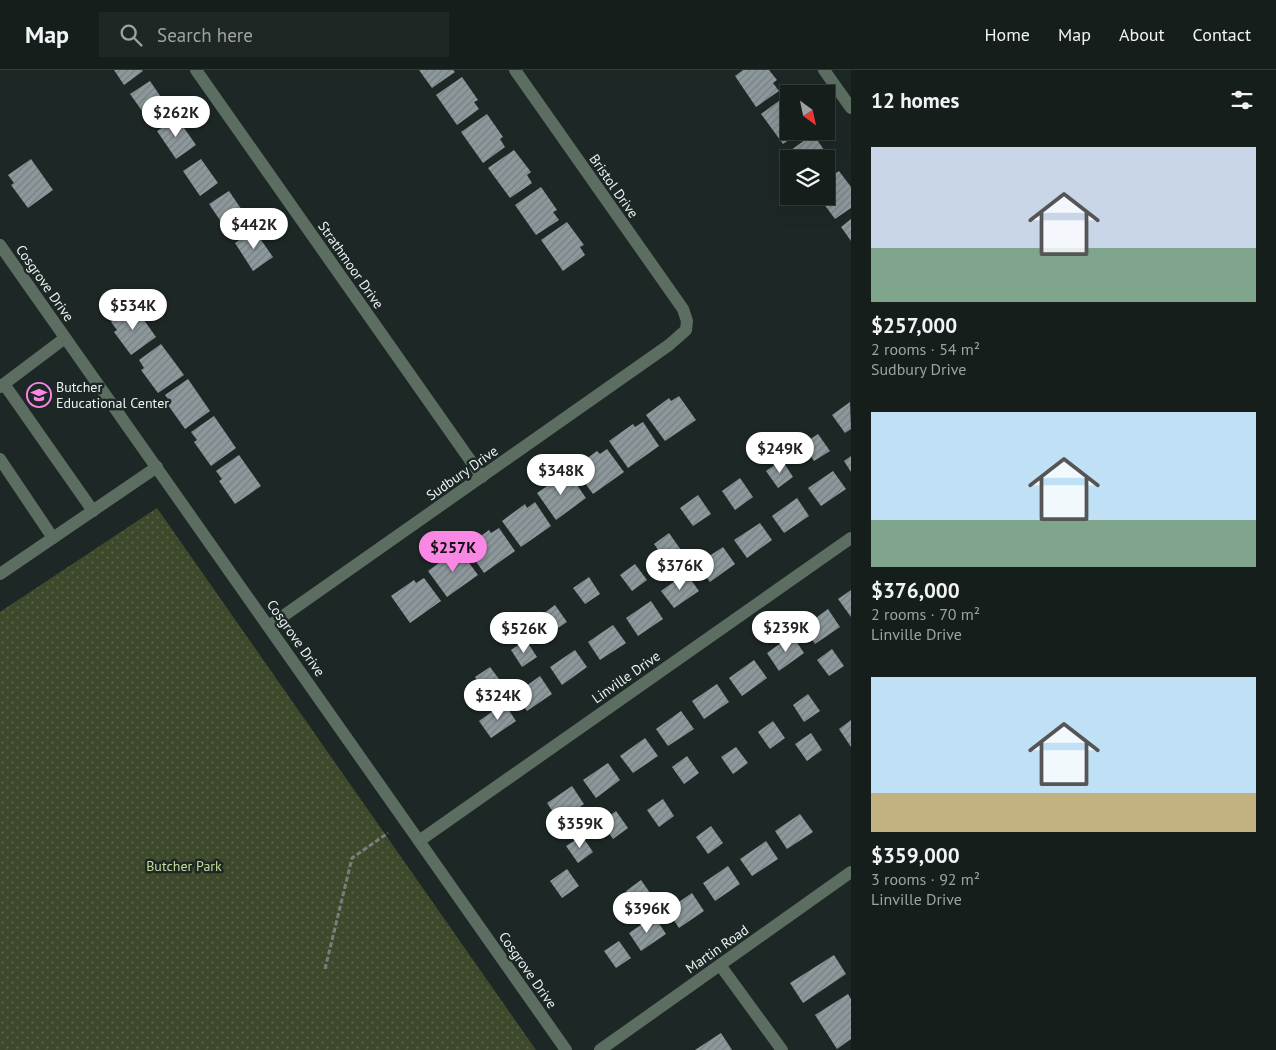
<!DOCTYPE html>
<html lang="en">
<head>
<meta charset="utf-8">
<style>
  :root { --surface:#161e1c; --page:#1f2725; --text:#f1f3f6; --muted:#9ea2a3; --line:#353c3b; --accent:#fb87e5 }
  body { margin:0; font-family:"PT Sans",sans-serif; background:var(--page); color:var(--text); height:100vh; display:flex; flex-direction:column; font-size:19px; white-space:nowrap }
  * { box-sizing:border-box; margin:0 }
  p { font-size:16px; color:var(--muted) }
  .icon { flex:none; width:28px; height:28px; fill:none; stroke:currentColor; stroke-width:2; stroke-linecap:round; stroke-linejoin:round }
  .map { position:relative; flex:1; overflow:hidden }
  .side { display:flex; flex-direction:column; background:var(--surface); width:425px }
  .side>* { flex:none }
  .needle { width:32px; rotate:147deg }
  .fabs { position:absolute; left:780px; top:15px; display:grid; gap:10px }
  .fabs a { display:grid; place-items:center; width:55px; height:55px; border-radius:0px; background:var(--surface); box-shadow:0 5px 20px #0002,0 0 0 1px var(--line); font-size:25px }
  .price { position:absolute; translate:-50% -42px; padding:0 11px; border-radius:18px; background:#fff; color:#222; font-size:16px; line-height:32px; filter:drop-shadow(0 1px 2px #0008) }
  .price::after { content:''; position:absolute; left:50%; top:30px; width:15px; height:11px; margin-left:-8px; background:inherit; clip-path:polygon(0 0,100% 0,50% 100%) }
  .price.active { background:var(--accent); color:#111 }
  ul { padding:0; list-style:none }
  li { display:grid; align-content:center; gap:10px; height:265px; padding:0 20px }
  li span { display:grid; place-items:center; height:155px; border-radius:0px; color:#555 }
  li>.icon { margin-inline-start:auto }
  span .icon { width:90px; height:90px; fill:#fffc; stroke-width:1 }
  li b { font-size:21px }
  h2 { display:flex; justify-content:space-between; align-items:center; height:60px; padding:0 20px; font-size:21px }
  header { display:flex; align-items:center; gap:30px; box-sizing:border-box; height:70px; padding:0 25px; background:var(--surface); border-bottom:1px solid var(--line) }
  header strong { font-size:24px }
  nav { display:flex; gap:28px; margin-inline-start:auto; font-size:18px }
  .search { width:350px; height:45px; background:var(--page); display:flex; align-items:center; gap:12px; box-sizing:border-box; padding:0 18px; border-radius:0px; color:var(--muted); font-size:19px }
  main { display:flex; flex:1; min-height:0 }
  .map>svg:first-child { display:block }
  .grass { fill:url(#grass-dots) }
  .building { fill:url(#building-hatch) }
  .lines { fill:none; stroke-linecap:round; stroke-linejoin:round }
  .path { stroke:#767f7e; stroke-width:3; stroke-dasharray:5 2.5; stroke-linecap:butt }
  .minor { stroke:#5c6e62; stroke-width:12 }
  .labels { text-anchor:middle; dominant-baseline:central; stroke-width:5; stroke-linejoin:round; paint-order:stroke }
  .street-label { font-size:14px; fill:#eaf1f0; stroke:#1d2826 }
  .poi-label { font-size:14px; fill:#eaf1f0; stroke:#1d2826; text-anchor:start }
  .park-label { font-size:14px; fill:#c3dc99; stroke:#1d2826 }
</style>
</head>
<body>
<header>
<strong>Map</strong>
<div class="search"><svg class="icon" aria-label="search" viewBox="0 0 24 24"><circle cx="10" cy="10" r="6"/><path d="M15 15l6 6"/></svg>Search here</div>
<nav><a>Home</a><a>Map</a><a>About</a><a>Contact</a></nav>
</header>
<main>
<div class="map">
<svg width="851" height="980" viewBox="0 0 851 980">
  <defs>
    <pattern id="grass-dots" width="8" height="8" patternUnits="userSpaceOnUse" patternTransform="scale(1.25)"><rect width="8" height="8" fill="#3e492c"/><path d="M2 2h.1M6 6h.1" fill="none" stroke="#5a644b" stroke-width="1.8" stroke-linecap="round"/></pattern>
    <pattern id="building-hatch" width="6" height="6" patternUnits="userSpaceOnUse" patternTransform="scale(1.25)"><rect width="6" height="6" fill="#8c989b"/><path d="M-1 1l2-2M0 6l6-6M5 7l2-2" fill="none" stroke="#778082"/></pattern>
  </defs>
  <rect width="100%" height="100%" fill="#1d2826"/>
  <!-- grass -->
  <polygon class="grass" points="157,438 536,980 0,980 0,542"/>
  <!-- building -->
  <g class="building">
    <polygon points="114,0 142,0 143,1 124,15"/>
    <polygon points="419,0 453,0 455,2 432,18"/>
    <polygon points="743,0 769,0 777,10 773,13 779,21 756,37 735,6"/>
    <polygon points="462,7 478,30 474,32 479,39 457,55 436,25"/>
    <polygon points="150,11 169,39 150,52 130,24"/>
    <polygon points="787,25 789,61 801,61 783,74 761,44"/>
    <polygon points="487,44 503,67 500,69 505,77 483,93 461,62"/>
    <polygon points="177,48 196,75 176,89 157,61"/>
    <polygon points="813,64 829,87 826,89 791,89 787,83"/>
    <polygon points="514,80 531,102 527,105 532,113 510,128 488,98"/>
    <polygon points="31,89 53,120 28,138 11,115 14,113 8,105"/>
    <polygon points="201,89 218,113 200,126 183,101"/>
    <polygon points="839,101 851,117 851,138 835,149 818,126 826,126 826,110"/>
    <polygon points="541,117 557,140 553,142 559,150 536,165 515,135"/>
    <polygon points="229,121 248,149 228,162 209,134"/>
    <polygon points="851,149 851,171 841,157"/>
    <polygon points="567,152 584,175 580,177 585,185 563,201 541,170"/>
    <polygon points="254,160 273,187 253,201 235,173"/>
    <polygon points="134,236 156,267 131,285 114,262 117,260 111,252"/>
    <polygon points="161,274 184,305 158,323 141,300 144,298 139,290"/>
    <polygon points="188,309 210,341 185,359 168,335 171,333 165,325"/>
    <polygon points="679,326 696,350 665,371 646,345 669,328 671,331"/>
    <polygon points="850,332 851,359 845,363 832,345"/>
    <polygon points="214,346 236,378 211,396 194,372 197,370 191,362"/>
    <polygon points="643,352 659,376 628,398 609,371 633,354 635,357"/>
    <polygon points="818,364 830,381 814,391 803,374"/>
    <polygon points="607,379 624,402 593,424 574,398 597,381 600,384"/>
    <polygon points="239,385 261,416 235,434 219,411 222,409 216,401"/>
    <polygon points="851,386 851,402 844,391"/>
    <polygon points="782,390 793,407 778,418 766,401"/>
    <polygon points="833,401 846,419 821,436 808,418"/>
    <polygon points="570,405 586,428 556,450 537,423 560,407 562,410"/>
    <polygon points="740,408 753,427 735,440 722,421"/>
    <polygon points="698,425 711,444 693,456 680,438"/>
    <polygon points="797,428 809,446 784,463 772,446"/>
    <polygon points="535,432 551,456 521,477 502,451 525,434 527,438"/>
    <polygon points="760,453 772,470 747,488 734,470"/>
    <polygon points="499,458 515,481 484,503 466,477 489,460 491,463"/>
    <polygon points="669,463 681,480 666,491 654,474"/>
    <polygon points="723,477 735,494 710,512 697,494"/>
    <polygon points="461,482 478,505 447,527 428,501 451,484 454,487"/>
    <polygon points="635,494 647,510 632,521 620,505"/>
    <polygon points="686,503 699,521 674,538 661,521"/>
    <polygon points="589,507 600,524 585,534 573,518"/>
    <polygon points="424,508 441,531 410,553 391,526 414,510 416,513"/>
    <polygon points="851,520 851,547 838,529"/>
    <polygon points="651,531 663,549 638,566 626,548"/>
    <polygon points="555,535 567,552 552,562 540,546"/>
    <polygon points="828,539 840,557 815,574 803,557"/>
    <polygon points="613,555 626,573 600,590 588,572"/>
    <polygon points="792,565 804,583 779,601 767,583"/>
    <polygon points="526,570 537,587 522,597 511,580"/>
    <polygon points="832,579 844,596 829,606 817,590"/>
    <polygon points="575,580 587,597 562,615 550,597"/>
    <polygon points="754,590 767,608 742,626 729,608"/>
    <polygon points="490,597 502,613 486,624 475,607"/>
    <polygon points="540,606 552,624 527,641 515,624"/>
    <polygon points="717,614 729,632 704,649 692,631"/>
    <polygon points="808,624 820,641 804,652 793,635"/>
    <polygon points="504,633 516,651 491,668 479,651"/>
    <polygon points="681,641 694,659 668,676 656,659"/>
    <polygon points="851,650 851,677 839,659"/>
    <polygon points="773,651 785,668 770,679 758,662"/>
    <polygon points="811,663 822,680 807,691 795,674"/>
    <polygon points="645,668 658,686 633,703 620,686"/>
    <polygon points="736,677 748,693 733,704 721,687"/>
    <polygon points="687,686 699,703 684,714 672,697"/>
    <polygon points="608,693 620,710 596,728 583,710"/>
    <polygon points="572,716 584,734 559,751 547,733"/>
    <polygon points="663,729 674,746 659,757 647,740"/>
    <polygon points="616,741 628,758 613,769 601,752"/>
    <polygon points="800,744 813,762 787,779 775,761"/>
    <polygon points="711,756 723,773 708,784 696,767"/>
    <polygon points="582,766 593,782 578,793 566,776"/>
    <polygon points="766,771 778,789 752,806 740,789"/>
    <polygon points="728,796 740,814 715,831 703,813"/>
    <polygon points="567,799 579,816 562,828 550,811"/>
    <polygon points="641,810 653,827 638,838 626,821"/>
    <polygon points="692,823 704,841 679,858 667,840"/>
    <polygon points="654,846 666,864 641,881 629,863"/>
    <polygon points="619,871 631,888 616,898 604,881"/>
    <polygon points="834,885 846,904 803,933 790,913"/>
    <polygon points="848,924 851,929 851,969 837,979 815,945"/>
    <polygon points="721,963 732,980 695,980"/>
  </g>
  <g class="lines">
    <!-- path -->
    <polyline class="path" points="325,899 352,788 388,763"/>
    <!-- minor -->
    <g class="minor">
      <polyline points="196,0 482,407"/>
      <polyline points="824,0 851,38"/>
      <polyline points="0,175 566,980"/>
      <polyline points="4,314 93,441"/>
      <polyline points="0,317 65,268"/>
      <polyline points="0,389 53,468"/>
      <polyline points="0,504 157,397"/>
      <polyline points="269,556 669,275 686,260 687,251 683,239 515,0"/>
      <polyline points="419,771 851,468"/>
      <polyline points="720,895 782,980"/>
      <polyline points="600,980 851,802"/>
    </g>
  </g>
  <!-- icons -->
  <defs>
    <symbol id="school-ring" viewBox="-11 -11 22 22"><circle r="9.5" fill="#1d2826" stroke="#fb87e5" stroke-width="1.5"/><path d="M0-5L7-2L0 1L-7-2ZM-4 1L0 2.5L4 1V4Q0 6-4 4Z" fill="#fb87e5"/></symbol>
  </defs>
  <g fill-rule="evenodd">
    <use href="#school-ring" x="25" y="311" width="28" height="28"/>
  </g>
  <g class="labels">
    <!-- street labels -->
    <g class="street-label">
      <text transform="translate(614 116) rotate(55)">Bristol Drive</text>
      <text transform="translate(351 195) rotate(55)">Strathmoor Drive</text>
      <text transform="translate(45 213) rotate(55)">Cosgrove Drive</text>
      <text transform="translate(462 403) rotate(-35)">Sudbury Drive</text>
      <text transform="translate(296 568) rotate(55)">Cosgrove Drive</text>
      <text transform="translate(626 607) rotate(-35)">Linville Drive</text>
      <text transform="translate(717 879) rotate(-35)">Martin Road</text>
      <text transform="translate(528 900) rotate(55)">Cosgrove Drive</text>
    </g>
    <!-- poi labels -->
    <g class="poi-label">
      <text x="56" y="317">Butcher<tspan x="56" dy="16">Educational Center</tspan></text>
    </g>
    <!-- park labels -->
    <g class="park-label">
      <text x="184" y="796">Butcher Park</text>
    </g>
  </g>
</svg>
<div class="fabs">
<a><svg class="needle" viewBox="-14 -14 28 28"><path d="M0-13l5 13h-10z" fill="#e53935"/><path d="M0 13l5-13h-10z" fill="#9ea2a3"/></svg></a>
<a><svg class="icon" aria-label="layers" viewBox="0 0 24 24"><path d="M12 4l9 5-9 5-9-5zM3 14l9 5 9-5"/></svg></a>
</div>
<b class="price" style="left:176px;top:68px">$262K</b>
<b class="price" style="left:254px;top:180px">$442K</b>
<b class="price" style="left:133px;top:261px">$534K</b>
<b class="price" style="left:780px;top:404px">$249K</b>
<b class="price" style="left:561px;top:426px">$348K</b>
<b class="price active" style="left:453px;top:503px">$257K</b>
<b class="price" style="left:680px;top:521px">$376K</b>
<b class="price" style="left:786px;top:583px">$239K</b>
<b class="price" style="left:524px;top:584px">$526K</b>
<b class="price" style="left:498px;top:651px">$324K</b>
<b class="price" style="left:580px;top:779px">$359K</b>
<b class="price" style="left:647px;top:864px">$396K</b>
</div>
<section class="side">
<h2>12 homes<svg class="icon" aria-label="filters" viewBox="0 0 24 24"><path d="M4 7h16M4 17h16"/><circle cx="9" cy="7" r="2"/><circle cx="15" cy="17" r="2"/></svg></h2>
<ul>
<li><span style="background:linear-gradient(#c9d6e8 65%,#7fa58c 0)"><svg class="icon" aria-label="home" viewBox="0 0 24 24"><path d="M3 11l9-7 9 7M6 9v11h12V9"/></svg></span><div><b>$257,000</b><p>2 rooms · 54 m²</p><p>Sudbury Drive</p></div></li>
<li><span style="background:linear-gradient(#bfe0f5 70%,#7fa58c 0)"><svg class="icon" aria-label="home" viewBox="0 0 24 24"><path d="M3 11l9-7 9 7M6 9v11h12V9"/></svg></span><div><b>$376,000</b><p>2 rooms · 70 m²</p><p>Linville Drive</p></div></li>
<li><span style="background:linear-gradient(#bfe0f5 75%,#c2b280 0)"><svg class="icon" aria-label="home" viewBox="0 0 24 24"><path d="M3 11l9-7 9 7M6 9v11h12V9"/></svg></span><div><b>$359,000</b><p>3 rooms · 92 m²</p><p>Linville Drive</p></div></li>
</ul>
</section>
</main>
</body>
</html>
